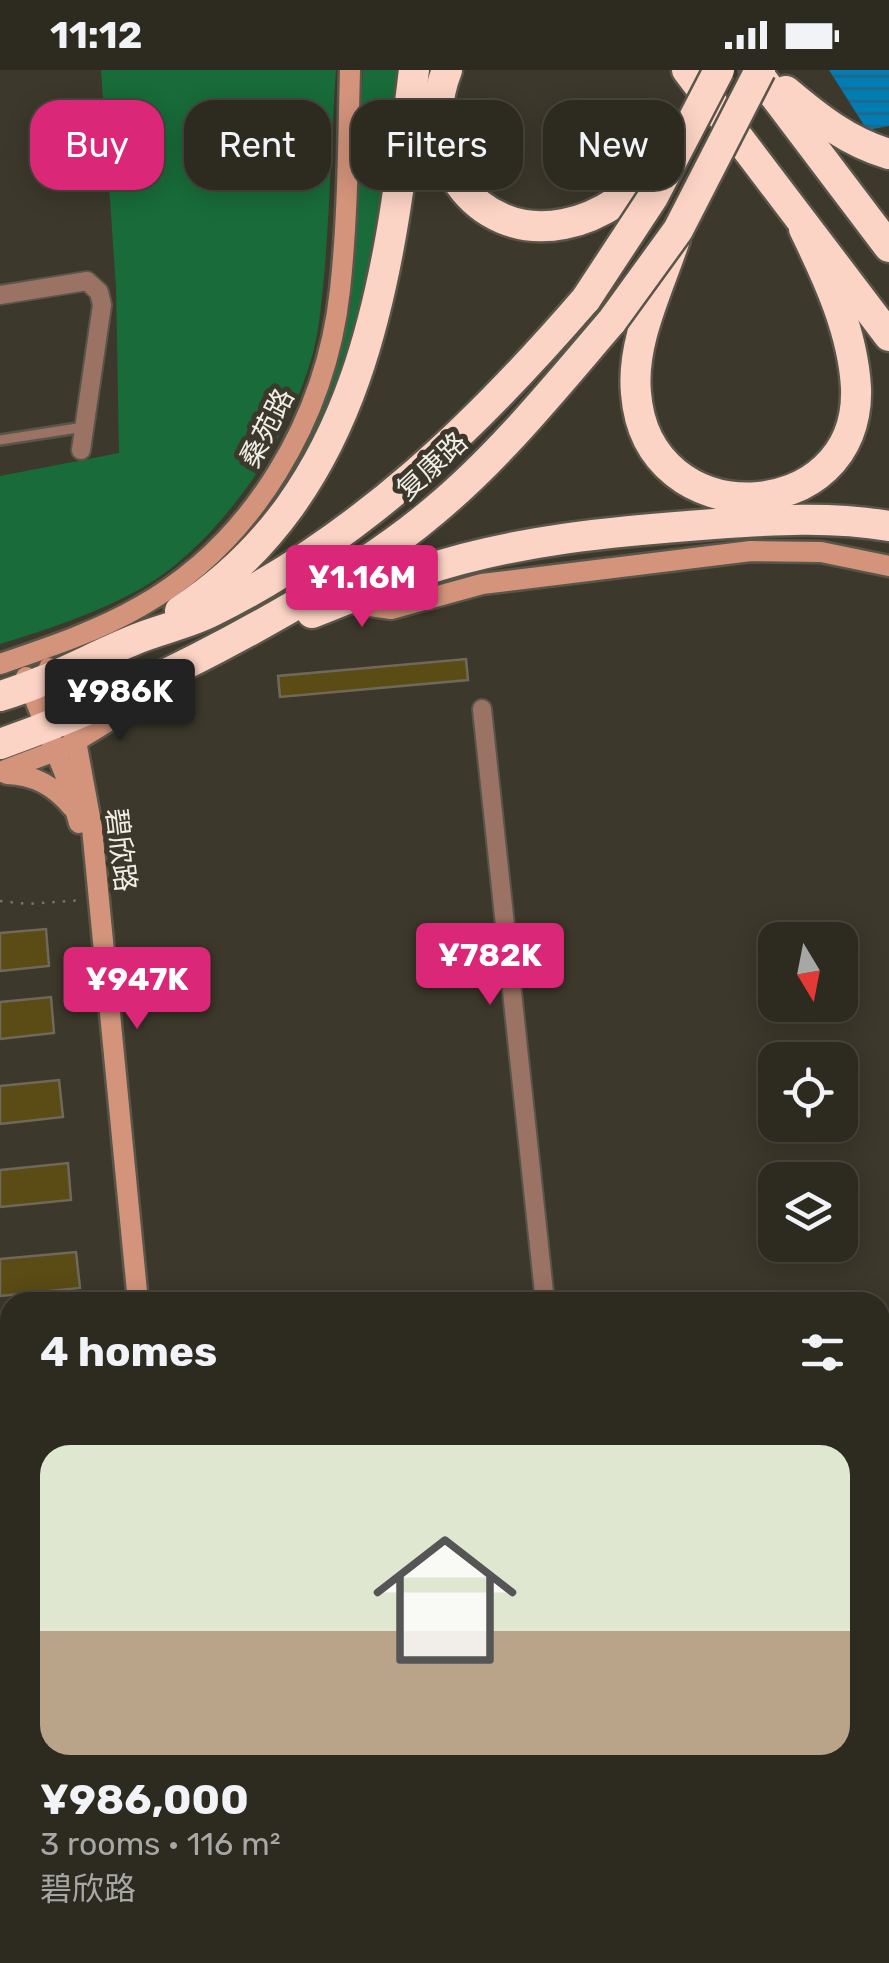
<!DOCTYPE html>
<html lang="en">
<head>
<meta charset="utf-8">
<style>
  :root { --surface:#2d2a20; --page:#353229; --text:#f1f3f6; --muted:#a7a7a5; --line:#48463e; --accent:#db2777 }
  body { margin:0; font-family:Rubik,"Noto Sans SC",sans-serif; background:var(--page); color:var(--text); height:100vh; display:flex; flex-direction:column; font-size:38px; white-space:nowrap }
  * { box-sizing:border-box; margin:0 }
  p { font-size:32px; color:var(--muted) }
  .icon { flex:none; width:55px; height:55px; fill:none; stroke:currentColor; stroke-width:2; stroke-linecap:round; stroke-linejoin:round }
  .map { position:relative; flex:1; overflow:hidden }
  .details { position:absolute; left:0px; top:1222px; width:890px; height:672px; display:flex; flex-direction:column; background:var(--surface); border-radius:30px 30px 0 0; box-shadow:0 5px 25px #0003,0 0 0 2px var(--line) }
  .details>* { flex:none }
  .top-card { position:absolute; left:30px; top:30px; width:830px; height:90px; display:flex; gap:20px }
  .needle { width:65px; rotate:170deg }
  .fabs { position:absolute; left:758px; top:852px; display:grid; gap:20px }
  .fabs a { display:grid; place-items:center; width:100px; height:100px; border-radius:20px; background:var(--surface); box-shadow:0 5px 25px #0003,0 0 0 2px var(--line); font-size:50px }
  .price { position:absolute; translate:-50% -85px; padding:0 22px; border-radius:10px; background:var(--accent); color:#fff; font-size:32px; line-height:65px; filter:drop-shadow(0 2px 5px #0008) }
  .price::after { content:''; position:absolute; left:50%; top:60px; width:30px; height:22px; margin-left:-15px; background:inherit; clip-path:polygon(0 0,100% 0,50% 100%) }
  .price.active { background:#222; color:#fff }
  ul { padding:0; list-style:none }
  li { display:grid; align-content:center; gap:20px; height:530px; padding:0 40px }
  li span { display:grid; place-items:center; height:310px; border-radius:30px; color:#555 }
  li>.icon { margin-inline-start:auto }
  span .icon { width:180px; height:180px; fill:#fffc; stroke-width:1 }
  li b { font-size:42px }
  h2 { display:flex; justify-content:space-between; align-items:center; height:120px; padding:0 40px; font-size:42px }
  .pill { padding:0 35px; border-radius:30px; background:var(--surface); box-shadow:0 5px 25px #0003,0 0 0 2px var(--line); font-size:35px; line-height:90px }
  .pill.active { background:var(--accent); color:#fff }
  .status { display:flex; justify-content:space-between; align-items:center; height:70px; padding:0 50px; background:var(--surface); direction:ltr }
  .status svg { height:28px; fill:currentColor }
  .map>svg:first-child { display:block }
  .green { fill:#196b39 }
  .water { fill:url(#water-rules) }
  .building { fill:#5b4b14; stroke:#6e6a5b; stroke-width:2.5 }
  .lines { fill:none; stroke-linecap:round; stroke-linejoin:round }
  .lane-casing { stroke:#595549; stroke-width:14 }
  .street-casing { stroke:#595549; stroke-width:22 }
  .secondary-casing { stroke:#595549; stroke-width:25 }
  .highway-casing { stroke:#595549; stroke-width:35 }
  .path { stroke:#79756a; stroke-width:2.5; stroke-dasharray:2.5 8; stroke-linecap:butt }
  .lane { stroke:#9b7364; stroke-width:9 }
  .street { stroke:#9b7364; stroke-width:18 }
  .secondary { stroke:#d3947b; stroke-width:20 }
  .highway { stroke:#fcd4c5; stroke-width:30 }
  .highway-bridge-casing { stroke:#595549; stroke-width:35; stroke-linecap:butt }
  .highway-bridge { stroke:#fcd4c5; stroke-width:30 }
  .labels { text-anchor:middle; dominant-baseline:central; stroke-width:10; stroke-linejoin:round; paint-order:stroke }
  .street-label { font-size:28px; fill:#f0eee6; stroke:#3c382b }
</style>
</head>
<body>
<div class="status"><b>11:12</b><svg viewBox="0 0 49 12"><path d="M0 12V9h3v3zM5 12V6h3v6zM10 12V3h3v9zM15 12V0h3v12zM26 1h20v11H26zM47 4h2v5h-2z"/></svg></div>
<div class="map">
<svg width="889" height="1893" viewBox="0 0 889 1893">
  <defs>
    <pattern id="water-rules" width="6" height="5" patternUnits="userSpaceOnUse" patternTransform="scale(2.5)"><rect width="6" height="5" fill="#037cb3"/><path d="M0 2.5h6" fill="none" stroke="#1f6787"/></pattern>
  </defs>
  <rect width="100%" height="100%" fill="#3c382b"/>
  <!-- green -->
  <g class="green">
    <path d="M101,0H336C330,83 330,169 319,252C307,347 225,470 142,518C97,543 49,559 0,574V406L119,383L116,217Z"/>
    <path d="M363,0H402L380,165L334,341L275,435L271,432L272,429C315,370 337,303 351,233Z"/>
  </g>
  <!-- water -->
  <polygon class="water" points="829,0 889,0 889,56 867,60"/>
  <!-- building -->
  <g class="building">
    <polygon points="466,589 468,610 280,627 278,606"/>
    <polygon points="46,859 49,896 0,901 0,863"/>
    <polygon points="51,927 54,963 0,969 0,932"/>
    <polygon points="59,1010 63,1047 0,1054 0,1016"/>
    <polygon points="68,1093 71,1130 0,1137 0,1100"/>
    <polygon points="76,1182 80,1218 0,1226 0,1189"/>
    <polygon points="10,1271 10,1308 0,1309 0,1272"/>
    <polygon points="10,1357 10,1391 0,1392 0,1358"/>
    <polygon points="889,1359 889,1390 880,1391 880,1360"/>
    <polygon points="10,1436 10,1470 0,1471 0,1437"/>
  </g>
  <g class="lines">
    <defs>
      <polyline id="lane" points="0,370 84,357"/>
      <g id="street">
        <polyline points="0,225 87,211 99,222 102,235 81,380"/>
        <polyline points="482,639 545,1232"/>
        <polyline points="880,1756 889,1754"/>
        <polyline points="701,1893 704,1885"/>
      </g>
      <g id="secondary">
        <polyline points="343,532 391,539 482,514 751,481 821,482 889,496"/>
        <path d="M0,594C47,578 98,561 141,536C254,472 326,348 340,220C348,147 348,73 350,0"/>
        <polyline points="49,598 76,671 92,758 138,1232"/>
        <polyline points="26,607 66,707 79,753"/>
        <polyline points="0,702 68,676 158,621"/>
        <path d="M7,704C35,705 54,716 72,737"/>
        <polyline points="880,1429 889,1428"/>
        <polyline points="0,1507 10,1506"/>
        <polyline points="212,1885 213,1893"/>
      </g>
      <g id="highway">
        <path d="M447,0C415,79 473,172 564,154C608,146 640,115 673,86"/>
        <polyline points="687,0 889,266"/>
        <polyline points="755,0 889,177"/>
        <path d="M786,21C818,48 848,72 889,84"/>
        <path d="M675,169C659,218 631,272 636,323C647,468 861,458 856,318C853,262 828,208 804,159"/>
        <path d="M180,541C367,419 389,202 414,0"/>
        <path d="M312,543C348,529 383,514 419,502C513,470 616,461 714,454C772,450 831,446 889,456"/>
        <path d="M0,626C46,613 90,588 134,570C160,559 188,554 213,541C362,467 479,353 586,229"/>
        <path d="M0,674C99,639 192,594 283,542C336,512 388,480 435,440C501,385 556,316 612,251"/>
      </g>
    </defs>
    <!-- lane casing -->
    <use href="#lane" class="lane-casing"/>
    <!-- street casing -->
    <use href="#street" class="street-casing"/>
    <!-- secondary casing -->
    <use href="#secondary" class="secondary-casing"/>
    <!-- highway casing -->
    <use href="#highway" class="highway-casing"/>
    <!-- path -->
    <polyline class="path" points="0,831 28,834 83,830"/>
    <!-- lane -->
    <use href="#lane" class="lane"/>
    <!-- street -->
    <use href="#street" class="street"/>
    <!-- secondary -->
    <use href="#secondary" class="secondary"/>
    <!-- highway -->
    <use href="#highway" class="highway"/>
    <defs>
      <g id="highway-bridge">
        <polyline points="586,229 653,127 719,0"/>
        <polyline points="612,251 678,160 760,0"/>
      </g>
    </defs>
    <!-- highway-bridge casing -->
    <use href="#highway-bridge" class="highway-bridge-casing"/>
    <!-- highway-bridge -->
    <use href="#highway-bridge" class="highway-bridge"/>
  </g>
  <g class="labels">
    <!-- street labels -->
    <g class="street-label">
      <text transform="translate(267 358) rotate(-63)">桑苑路</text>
      <text transform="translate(432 396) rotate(-43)">复康路</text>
      <text transform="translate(121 780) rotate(83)">碧欣路</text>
    </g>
  </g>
</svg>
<div class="fabs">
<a><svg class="needle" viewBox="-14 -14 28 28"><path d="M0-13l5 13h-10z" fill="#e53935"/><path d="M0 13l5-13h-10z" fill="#a7a7a5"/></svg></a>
<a><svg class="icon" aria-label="locate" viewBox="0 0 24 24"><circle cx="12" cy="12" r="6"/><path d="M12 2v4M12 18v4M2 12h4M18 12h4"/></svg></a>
<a><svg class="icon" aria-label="layers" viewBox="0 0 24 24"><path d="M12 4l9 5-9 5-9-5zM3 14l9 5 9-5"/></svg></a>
</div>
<b class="price" style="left:362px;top:560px">¥1.16M</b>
<b class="price active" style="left:120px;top:674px">¥986K</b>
<b class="price" style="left:490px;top:938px">¥782K</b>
<b class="price" style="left:137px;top:962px">¥947K</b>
<div class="top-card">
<a class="pill active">Buy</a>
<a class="pill">Rent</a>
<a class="pill">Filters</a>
<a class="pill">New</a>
</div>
<section class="details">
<h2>4 homes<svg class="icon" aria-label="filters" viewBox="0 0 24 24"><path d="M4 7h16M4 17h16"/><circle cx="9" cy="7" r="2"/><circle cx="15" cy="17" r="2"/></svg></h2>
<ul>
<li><span style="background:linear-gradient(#dfe7d0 60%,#b9a48a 0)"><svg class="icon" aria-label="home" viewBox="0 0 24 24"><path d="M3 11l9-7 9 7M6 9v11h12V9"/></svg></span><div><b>¥986,000</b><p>3 rooms · 116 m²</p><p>碧欣路</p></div></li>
</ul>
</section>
</div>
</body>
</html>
